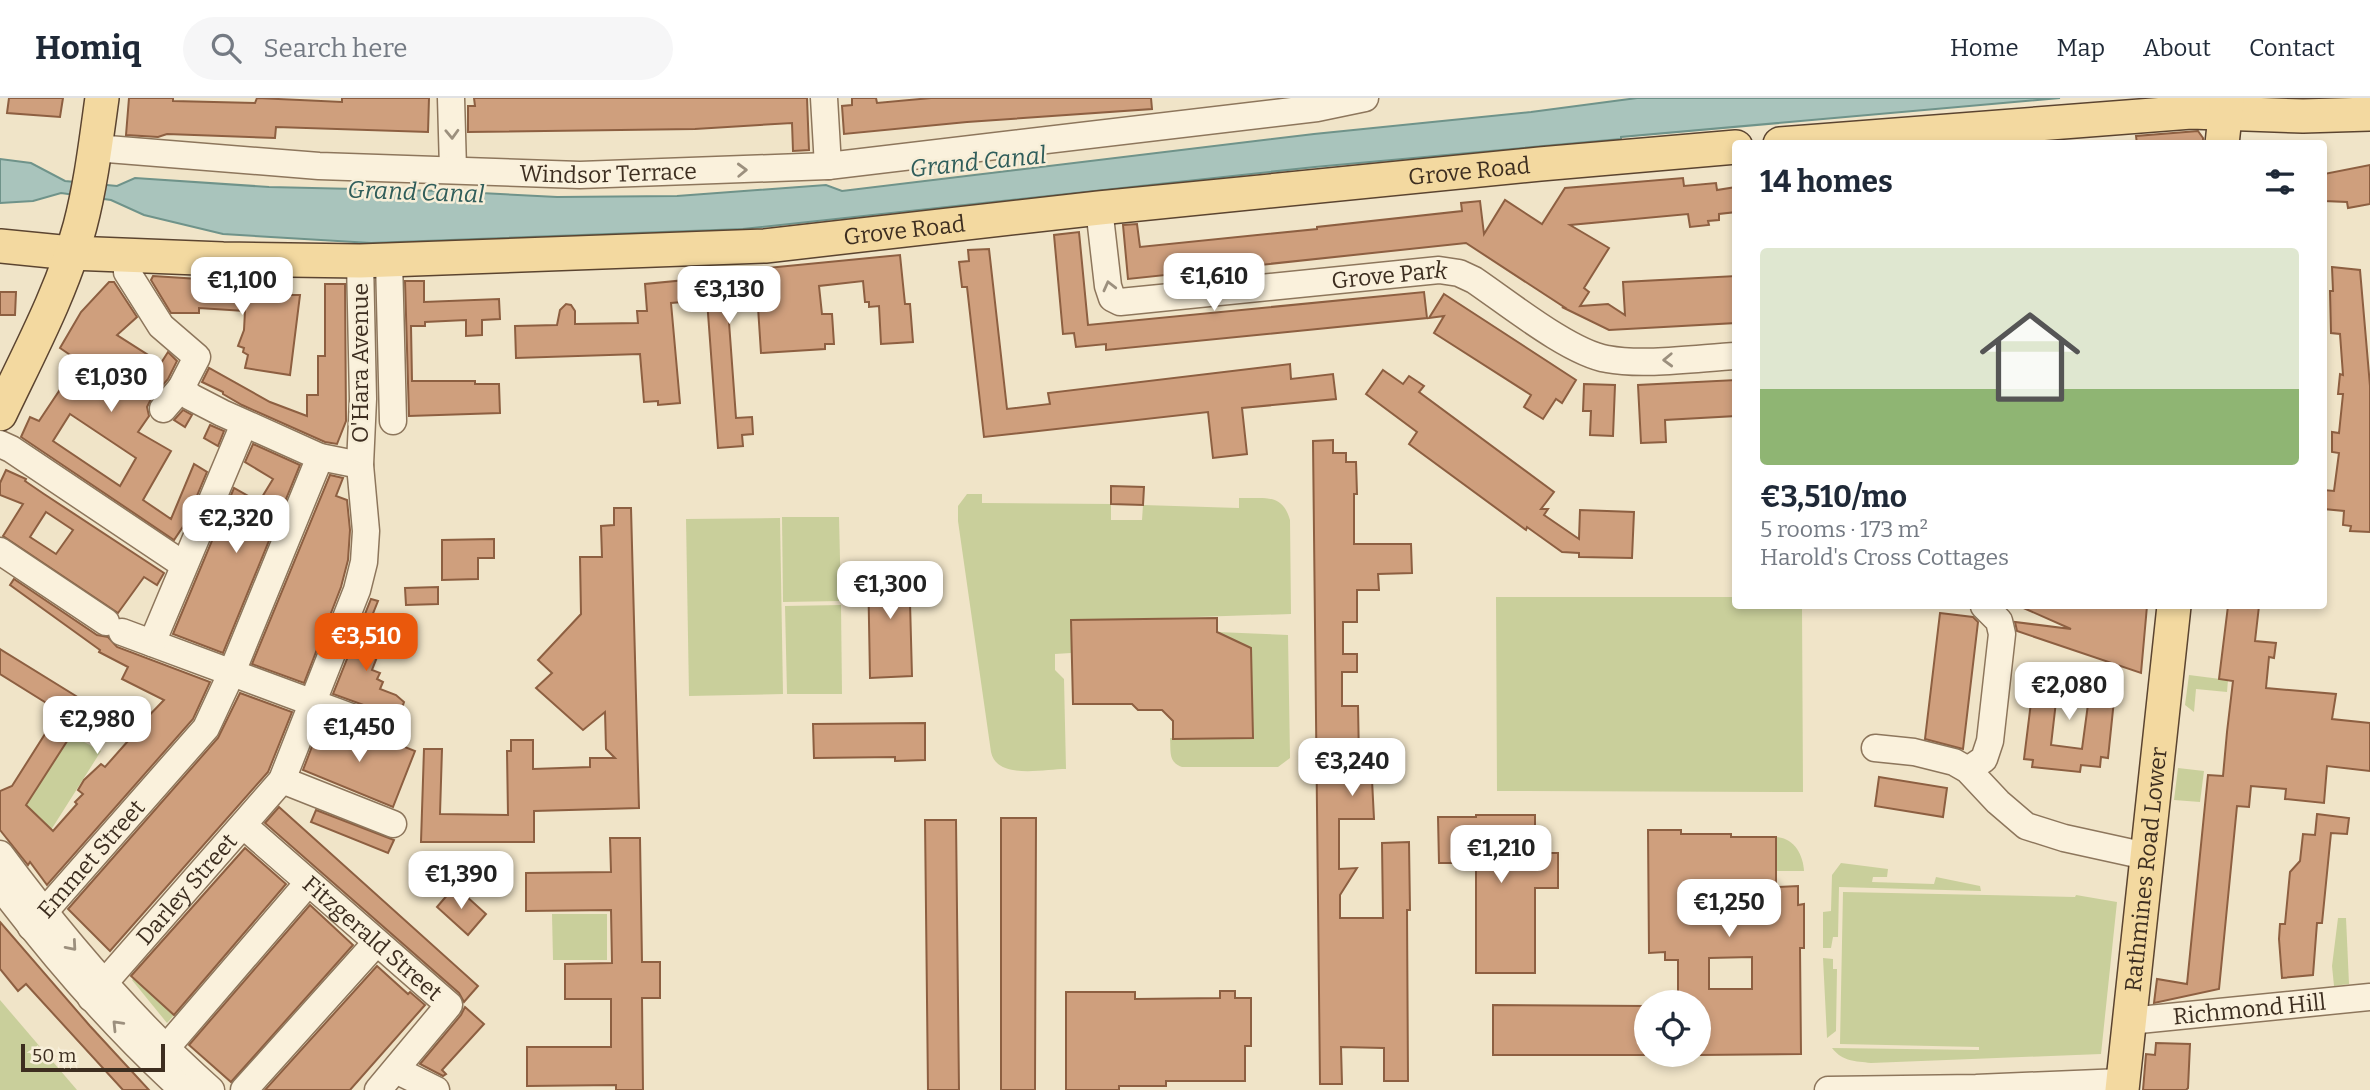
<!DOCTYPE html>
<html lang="en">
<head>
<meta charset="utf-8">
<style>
  :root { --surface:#fff; --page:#f6f6f7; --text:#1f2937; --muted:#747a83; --line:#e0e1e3; --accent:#ea580c }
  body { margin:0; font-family:Bitter,serif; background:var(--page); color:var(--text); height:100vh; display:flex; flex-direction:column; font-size:26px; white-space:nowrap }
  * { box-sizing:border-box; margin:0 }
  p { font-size:23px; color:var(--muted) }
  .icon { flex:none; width:38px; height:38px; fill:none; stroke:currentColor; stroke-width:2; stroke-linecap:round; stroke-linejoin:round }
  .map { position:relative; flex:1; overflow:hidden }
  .panel { position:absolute; left:1732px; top:42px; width:595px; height:469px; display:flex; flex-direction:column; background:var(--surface); border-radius:7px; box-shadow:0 4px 10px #0003 }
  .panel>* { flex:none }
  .controls { position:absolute; left:1634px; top:892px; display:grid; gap:14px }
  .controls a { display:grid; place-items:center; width:77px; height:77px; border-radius:50%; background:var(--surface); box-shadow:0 4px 10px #0003; font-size:35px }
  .scale { position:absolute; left:21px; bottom:18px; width:144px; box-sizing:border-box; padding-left:7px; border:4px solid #3d2e20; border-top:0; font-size:19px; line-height:24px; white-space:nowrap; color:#3d2e20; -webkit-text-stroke:5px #f7eed8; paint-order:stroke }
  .price { position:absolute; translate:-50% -60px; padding:0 16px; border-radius:14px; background:#fff; color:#222; font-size:23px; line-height:46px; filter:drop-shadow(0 2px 4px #0008) }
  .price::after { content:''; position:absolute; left:50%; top:42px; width:21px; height:16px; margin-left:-10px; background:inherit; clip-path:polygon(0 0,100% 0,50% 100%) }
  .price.on { background:var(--accent); color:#fff }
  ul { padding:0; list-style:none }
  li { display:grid; align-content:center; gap:14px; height:371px; padding:0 28px }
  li+li { border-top:2px solid var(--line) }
  li span { display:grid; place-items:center; height:217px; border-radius:7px; color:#555 }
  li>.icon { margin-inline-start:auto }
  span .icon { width:126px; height:126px; fill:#fffc; stroke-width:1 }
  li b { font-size:30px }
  h2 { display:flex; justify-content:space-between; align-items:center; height:84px; padding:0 28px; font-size:30px }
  header { display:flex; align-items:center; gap:42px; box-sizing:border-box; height:98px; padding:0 35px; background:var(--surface); border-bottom:2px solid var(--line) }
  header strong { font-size:33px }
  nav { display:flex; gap:38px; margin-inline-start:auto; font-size:24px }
  .search { width:490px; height:63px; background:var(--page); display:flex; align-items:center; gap:18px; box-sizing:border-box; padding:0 24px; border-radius:38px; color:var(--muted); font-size:26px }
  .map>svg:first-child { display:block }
  .green { fill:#c9cf9b }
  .water { fill:#a9c4bc; stroke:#6f938a; stroke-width:2 }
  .building { fill:#cf9f7d; stroke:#8d5f41; stroke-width:2; fill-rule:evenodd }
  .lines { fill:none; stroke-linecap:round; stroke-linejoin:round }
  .minor-casing { stroke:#8d765c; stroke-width:29 }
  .major-casing { stroke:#5b4430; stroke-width:36 }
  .minor { stroke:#faf1dc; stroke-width:26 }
  .major { stroke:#f3d9a0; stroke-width:33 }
  .oneway { stroke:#9c907e }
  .labels { text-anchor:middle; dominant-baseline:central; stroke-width:5; stroke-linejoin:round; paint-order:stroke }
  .street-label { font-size:23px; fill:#3d2e20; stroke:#f7eed8 }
  .water-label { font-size:24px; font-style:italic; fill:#2f5d5a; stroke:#f7eed8 }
</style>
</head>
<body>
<header>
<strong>Homiq</strong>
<div class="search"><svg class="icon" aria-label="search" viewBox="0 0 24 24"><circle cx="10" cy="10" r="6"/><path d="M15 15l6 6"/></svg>Search here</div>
<nav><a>Home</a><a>Map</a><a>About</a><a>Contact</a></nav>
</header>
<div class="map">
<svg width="2370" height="992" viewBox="0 0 2370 992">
  <rect width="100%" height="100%" fill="#f0e4c8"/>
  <!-- green -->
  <g class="green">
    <path d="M967,396H982V405L1111,406V422H1142L1143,407L1239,410V400C1264,401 1282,394 1290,422L1291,516L1071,523V555L1055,556V572L1064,581L1066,671C1043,671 997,682 991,654L958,423V408Z"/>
    <polygon points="782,419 839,419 841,503 783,504"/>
    <polygon points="780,420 783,596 689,598 686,421"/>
    <polygon points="1496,499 1736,499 1736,508 1802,508 1803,694 1497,693"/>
    <polygon points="841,507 842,596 787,596 785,508"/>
    <path d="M1217,534L1288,537L1290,660L1278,669H1182C1168,664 1171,654 1170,640H1253L1251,550Z"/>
    <polygon points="2189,577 2228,582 2227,594 2196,591 2194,614 2185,607"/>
    <polygon points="71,637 101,653 51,732 18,699 32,697"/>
    <polygon points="2178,670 2204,673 2200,704 2174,702"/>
    <path d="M1776,739C1794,740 1803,756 1804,773H1776Z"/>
    <polygon points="1841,765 1888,771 1887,779 1873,779 1872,784 1934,786 1936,779 1980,788 1981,793 1839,789 1838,839 1833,839 1831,850 1823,850 1823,814 1831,813 1832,777"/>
    <path d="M1843,794L2075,799L2076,797L2117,804L2101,956L1871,965C1855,963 1843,964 1832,950L1979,952V949L1840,946Z"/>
    <polygon points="552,816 607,816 607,862 553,862"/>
    <polygon points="2338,820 2346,820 2349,886 2334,888 2332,868"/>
    <polygon points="1823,860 1833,861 1833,871 1837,871 1836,933 1827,940"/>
    <polygon points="134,880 175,916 167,925 132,882"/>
    <polygon points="0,902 77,992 0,992"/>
  </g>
  <!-- water -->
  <polygon class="water" points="1637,0 2060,0 1621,39 1621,41 1315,69 743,131 371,145 223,136 144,117 111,102 61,95 33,103 0,105 0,61 31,65 65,83 117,88 135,80 269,89 442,93 557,99 677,98 826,87 842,93 1314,36 1531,14"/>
  <!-- building -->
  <g class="building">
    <polygon points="9,0 63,0 60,19 7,15"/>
    <polygon points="129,0 173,0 173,3 255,5 257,0 342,4 342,0 429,0 428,34 276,29 275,40 167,36 158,39 126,37"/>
    <polygon points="474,0 807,0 809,52 793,53 792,25 695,31 468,34 468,8 475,8"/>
    <polygon points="852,0 876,0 877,5 931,0 1151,0 1152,11 967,24 844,36 842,8 852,7"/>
    <polygon points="2198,33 2203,40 2203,46 2137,46 2136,38"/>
    <polygon points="2370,67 2370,106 2348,110 2347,104 2324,103 2324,76"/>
    <polygon points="1683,80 1684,88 1716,85 1717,92 1736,89 1736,114 1719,116 1719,122 1708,123 1709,127 1690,129 1688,116 1570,127 1609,150 1584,190 1589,194 1580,208 1608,206 1625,217 1623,184 1736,178 1736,225 1609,232 1562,209 1564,209 1466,145 1128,181 1123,127 1137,126 1140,149 1317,131 1317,129 1462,113 1461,105 1480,103 1484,136 1505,102 1542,126 1565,90"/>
    <polygon points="1079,134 1088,227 1424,194 1427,220 1106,252 1106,246 1076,249 1074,235 1063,236 1054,137"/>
    <polygon points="989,151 1007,311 1050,306 1048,295 1290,266 1291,281 1333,276 1336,301 1242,310 1247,356 1213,360 1208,314 984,339 967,189 962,189 959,164 969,163 968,152"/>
    <polygon points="900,157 905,206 910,206 913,244 881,246 879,208 869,209 869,204 865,204 863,183 819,188 822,216 832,216 834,246 825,246 825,251 761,255 757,194 727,197 736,320 752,319 753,336 742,337 743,348 718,350 707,202 671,205 680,305 658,307 658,303 644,304 640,256 516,260 515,228 557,227 560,212 566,206 571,207 575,213 575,226 638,225 637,213 647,213 645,186 706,180 705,176"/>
    <polygon points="2332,169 2360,172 2370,288 2370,434 2350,433 2351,428 2343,427 2344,413 2324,411 2324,392 2334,393 2339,355 2332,354 2332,334 2339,335 2343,296 2338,296 2340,276 2343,277 2340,236 2331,235 2330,193 2333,193"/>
    <polygon points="153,178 214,182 214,184 246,185 245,197 300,197 290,277 245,270 248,257 243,254 244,250 238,248 244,232 245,213 199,210 199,215 171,215 151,182"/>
    <polygon points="405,183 424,183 424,204 499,201 500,221 482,222 482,237 466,238 466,222 425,224 425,228 411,228 412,283 475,283 475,286 499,286 500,315 409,318"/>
    <path d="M109,184H114L137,219L117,237L161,265L168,254L177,263L168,281L151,301L147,309L149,318L138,334L171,353L143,402L171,421L194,366L207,374L186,424L174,442L21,339L30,319L39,323L79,263L60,250L81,214ZM70,316L136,360L120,388L53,343Z"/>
    <polygon points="325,186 345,186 346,323 337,346 325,344 242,307 223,296 223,294 202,284 209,270 270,304 307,318 307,297 318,297 318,258 325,258"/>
    <polygon points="0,194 16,194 15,217 0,217"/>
    <polygon points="1444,196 1576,282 1562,305 1556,301 1543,321 1524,309 1531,297 1434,235 1444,218 1429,220"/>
    <polygon points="1383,272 1403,286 1409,278 1424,288 1419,294 1554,394 1541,411 1548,411 1544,417 1579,441 1580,412 1634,414 1632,460 1579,459 1579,455 1562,454 1527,429 1526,432 1409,346 1417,334 1366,296"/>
    <polygon points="1736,282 1736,318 1665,322 1666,344 1641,345 1638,287"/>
    <polygon points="1584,286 1615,287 1613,338 1590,337 1591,313 1583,313"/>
    <polygon points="183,312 192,317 185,329 174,322"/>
    <polygon points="210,327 224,333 218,348 204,340"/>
    <polygon points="1333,342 1333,355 1346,355 1346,364 1356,364 1357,396 1354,396 1354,446 1411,446 1412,475 1378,476 1379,492 1357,492 1357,524 1343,524 1343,556 1357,556 1357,574 1342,574 1342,608 1358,608 1359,662 1371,662 1374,721 1339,721 1339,771 1357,770 1340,797 1340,820 1383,820 1382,745 1409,744 1410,812 1407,812 1408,983 1384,983 1384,950 1341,949 1342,986 1320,986 1313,343"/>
    <polygon points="253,346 300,367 223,555 173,536 234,390 259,404 273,381 245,364"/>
    <path d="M6,372L26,381L25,383L44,396L164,475L157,487L144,479L118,515L3,438L23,406L0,397V385ZM46,414L73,432L56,456L30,439Z"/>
    <polygon points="330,377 343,380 336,398 347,402 350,432 348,462 341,489 304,585 252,566"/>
    <polygon points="1111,388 1144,389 1143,407 1111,406"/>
    <polygon points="614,410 631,410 639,710 534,713 534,744 421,744 424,651 442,651 440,716 508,717 507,653 511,653 511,642 533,642 533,671 590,669 590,660 615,660 606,651 605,614 583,632 536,590 552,575 538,562 581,516 580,459 602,459 601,428 614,427"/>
    <polygon points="494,441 494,460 478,460 478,481 442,482 442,442"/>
    <polygon points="909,467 912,578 870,580 868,468"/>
    <polygon points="14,481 97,537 108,539 117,549 210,584 193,621 47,787 30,764 28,767 0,732 0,693 12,688 52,625 71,637 26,707 53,733 77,706 75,704 83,696 78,692 84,682 101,666 105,669 128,643 104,622 113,611 136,631 164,602 122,581 128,569 99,554 100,552 10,487"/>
    <polygon points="438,489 438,506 406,507 405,490"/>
    <polygon points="371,501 378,503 368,528 379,532 373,552 379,554 372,572 380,575 377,581 383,584 380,591 396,597 404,604 398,622 391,617 333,596"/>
    <polygon points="2019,508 2147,508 2141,575 2017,533 2015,524 2071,531"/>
    <polygon points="2228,508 2259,508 2255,543 2276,545 2274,560 2269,559 2266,590 2336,596 2332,621 2370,625 2370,673 2327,668 2324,705 2285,701 2286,691 2251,688 2249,709 2237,708 2219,891 2154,905 2157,881 2187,886 2208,677 2223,678 2227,634 2233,583 2219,581"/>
    <polygon points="1940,515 1973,519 1978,524 1963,651 1925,641"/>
    <polygon points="1217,520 1217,534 1251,550 1253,640 1173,641 1173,623 1162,612 1138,612 1132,606 1073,606 1071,522"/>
    <polygon points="0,551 84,603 72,621 0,576"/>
    <path d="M2044,574L2110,581L2107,601L2114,602L2108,660L2101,659L2100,669L2081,667L2080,674L2032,669L2033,662L2024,661L2034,580L2043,581ZM2057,595L2089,599L2082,651L2051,647Z"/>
    <polygon points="240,595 292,614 268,674 110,853 68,811 218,640"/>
    <polygon points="321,625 381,647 388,648 395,645 415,653 393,709 303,672"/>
    <polygon points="925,625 925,662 895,663 895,659 814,660 813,626"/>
    <polygon points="1879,679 1947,690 1943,719 1875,708"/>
    <polygon points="279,709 478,888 464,904 459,895 265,725"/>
    <polygon points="316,712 394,742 388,755 311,724"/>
    <polygon points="2317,716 2349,720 2347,736 2331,735 2322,825 2317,825 2313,877 2282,880 2279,841 2280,826 2285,826 2290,774 2300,763 2303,736 2315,737"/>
    <polygon points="1476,717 1535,717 1535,755 1558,755 1558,790 1535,790 1535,875 1476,875 1476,765 1439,765 1438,719 1476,719"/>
    <polygon points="1001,720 1036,720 1035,992 1001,992"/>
    <polygon points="925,722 956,722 959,992 928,992"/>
    <path d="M1648,732H1681V736H1731V739H1776V789L1798,788V807L1804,806V850H1800L1801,956L1699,957V905H1678V862H1665V854L1649,855ZM1752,859V891H1709V860Z"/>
    <polygon points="610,740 640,740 642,864 660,864 660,900 642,900 643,992 616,992 616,987 527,988 527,949 611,949 611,901 565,901 565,866 612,865 611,812 526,813 526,775 611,774"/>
    <polygon points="245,750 286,786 174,917 131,878"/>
    <polygon points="455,788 486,816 468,837 437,809"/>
    <polygon points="310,807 353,847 231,984 189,947"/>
    <polygon points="0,824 90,928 149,992 123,992 26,886 18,893 0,871"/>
    <polygon points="377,868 408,896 410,894 425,907 350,992 265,992"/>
    <polygon points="1220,893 1235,893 1235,900 1251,900 1251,948 1245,948 1245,983 1166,983 1166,988 1119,988 1119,992 1066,992 1066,894 1135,894 1135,901 1220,900"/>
    <polygon points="1493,907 1647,908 1647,957 1493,957"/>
    <polygon points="465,909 484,926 442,972 446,976 443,978 420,966 461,917"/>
    <polygon points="2156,945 2190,946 2188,990 2186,992 2143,992 2146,956 2155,957"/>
  </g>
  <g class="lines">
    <defs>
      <g id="minor">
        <polyline points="451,0 453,71"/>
        <polyline points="824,0 828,68"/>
        <path id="s1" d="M95,50L319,68L580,77L828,68L1317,10L1365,0"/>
        <path id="s2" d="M1099,110L1108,188L1112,200L1120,204L1439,172L1459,175L1474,182C1508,205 1570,255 1607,261C1643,268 1699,260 1736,258"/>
        <polyline points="132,157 127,174 161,228 197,259 181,290 191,299 222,315 320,359 360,367"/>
        <polyline points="389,162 393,323"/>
        <polyline points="163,311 181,290"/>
        <polyline points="0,346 11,351 184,467"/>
        <polyline points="0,453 106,524"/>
        <polyline points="122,534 386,632"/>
        <polyline points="152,545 244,326"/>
        <polyline points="1875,650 1914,654 1954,664 1968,672 1998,704 2026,728 2064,740 2146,758"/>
        <polyline points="1968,672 1984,661 1990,643 2002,536 1999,523 1984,508"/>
        <polyline points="282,682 393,726"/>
        <path id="s3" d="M243,727L449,907L378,992"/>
        <path d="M0,756C63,841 132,922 211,992"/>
        <path d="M0,788C55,861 115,930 183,992"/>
        <path id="s4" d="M31,829L206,630L232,574L320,359"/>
        <path id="s5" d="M91,900L282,682L357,492L364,464L366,433L360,367L363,301L360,163"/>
        <path id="s6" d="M2129,923L2370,899"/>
        <polyline points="154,964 308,785"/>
        <polyline points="396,972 436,992"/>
        <polyline points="244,992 376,845"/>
        <polyline points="1828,992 1976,990 2122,984"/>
      </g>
      <g id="major">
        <polyline points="1780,46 2191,14 2303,18 2370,16"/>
        <polyline points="2222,46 2227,0"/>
        <path id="s7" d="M0,148L71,155L223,161L360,163L765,148L1099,110L1540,66L1736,49"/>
        <path d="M0,316C29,255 62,194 80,128C91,86 96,43 102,0"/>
        <path id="s8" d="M2122,992L2174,508"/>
      </g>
    </defs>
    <!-- minor casing -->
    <use href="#minor" class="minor-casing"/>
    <!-- major casing -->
    <use href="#major" class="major-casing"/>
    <!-- minor -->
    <use href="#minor" class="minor"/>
    <!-- major -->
    <use href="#major" class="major"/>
  </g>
  <!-- one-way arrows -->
  <defs><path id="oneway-chevron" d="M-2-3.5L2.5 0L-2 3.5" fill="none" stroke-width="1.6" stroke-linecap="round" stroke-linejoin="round" transform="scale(1.75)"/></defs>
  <g class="oneway">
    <use href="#oneway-chevron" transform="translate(452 36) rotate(88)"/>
    <use href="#oneway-chevron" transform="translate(742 72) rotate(-2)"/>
    <use href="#oneway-chevron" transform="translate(1109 188) rotate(-104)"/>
    <use href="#oneway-chevron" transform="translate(1668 262) rotate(178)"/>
    <use href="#oneway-chevron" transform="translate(72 848) rotate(49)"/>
    <use href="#oneway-chevron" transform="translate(117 927) rotate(-134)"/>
  </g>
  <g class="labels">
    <!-- street labels -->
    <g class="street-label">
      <text stroke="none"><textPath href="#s1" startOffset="514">Windsor Terrace</textPath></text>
      <text stroke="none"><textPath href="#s7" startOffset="1474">Grove Road</textPath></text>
      <text stroke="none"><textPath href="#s7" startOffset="906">Grove Road</textPath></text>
      <text stroke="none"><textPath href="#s2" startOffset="371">Grove Park</textPath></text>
      <text transform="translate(360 265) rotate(-90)">O'Hara Avenue</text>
      <text stroke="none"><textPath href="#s4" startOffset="91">Emmet Street</textPath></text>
      <text stroke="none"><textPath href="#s8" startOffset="222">Rathmines Road Lower</textPath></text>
      <text stroke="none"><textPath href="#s5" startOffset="145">Darley Street</textPath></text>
      <text stroke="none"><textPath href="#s3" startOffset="172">Fitzgerald Street</textPath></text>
      <text stroke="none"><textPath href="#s6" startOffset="121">Richmond Hill</textPath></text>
    </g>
    <!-- water labels -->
    <g class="water-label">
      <text transform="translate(978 64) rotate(-6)">Grand Canal</text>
      <text transform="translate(416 94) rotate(2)">Grand Canal</text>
    </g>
  </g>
</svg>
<div class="controls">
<a><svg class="icon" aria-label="locate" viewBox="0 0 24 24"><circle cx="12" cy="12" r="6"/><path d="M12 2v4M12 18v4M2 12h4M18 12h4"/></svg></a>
</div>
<div class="scale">50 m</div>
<b class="price" style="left:1214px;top:215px">€1,610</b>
<b class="price" style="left:242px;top:219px">€1,100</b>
<b class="price" style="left:729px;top:228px">€3,130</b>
<b class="price" style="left:111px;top:316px">€1,030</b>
<b class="price" style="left:236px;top:457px">€2,320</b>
<b class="price" style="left:890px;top:523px">€1,300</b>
<b class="price on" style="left:366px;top:575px">€3,510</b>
<b class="price" style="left:2069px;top:624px">€2,080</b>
<b class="price" style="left:97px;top:658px">€2,980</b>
<b class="price" style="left:359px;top:666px">€1,450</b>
<b class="price" style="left:1352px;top:700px">€3,240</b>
<b class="price" style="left:1501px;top:787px">€1,210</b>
<b class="price" style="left:461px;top:813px">€1,390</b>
<b class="price" style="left:1729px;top:841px">€1,250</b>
<section class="panel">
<h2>14 homes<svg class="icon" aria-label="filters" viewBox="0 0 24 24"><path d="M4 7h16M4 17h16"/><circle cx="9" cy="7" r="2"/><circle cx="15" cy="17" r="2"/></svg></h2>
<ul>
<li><span style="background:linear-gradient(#dfe7d0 65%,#8fb573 0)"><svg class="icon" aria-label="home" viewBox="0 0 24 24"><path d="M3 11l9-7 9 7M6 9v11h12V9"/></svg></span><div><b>€3,510/mo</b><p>5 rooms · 173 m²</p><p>Harold's Cross Cottages</p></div></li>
</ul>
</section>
</div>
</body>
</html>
